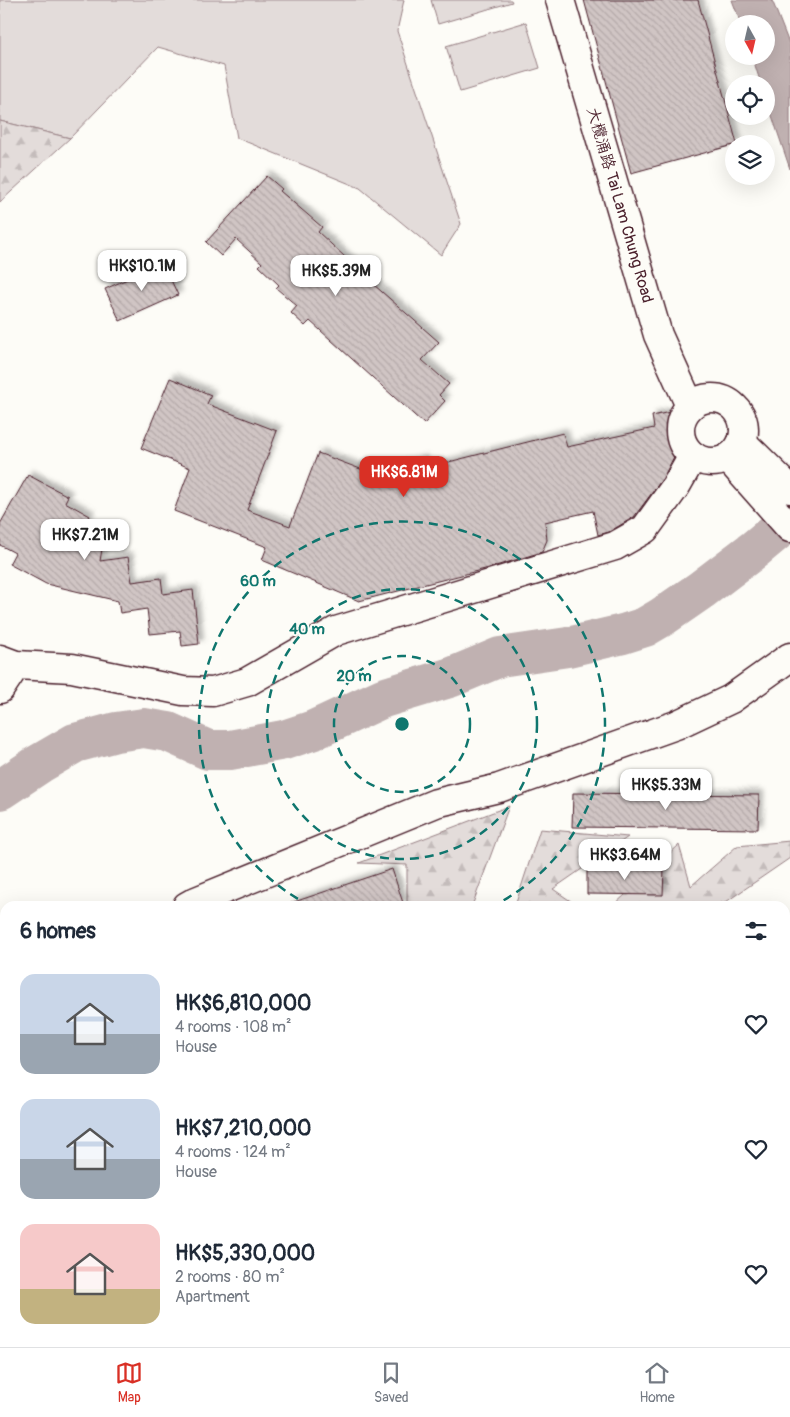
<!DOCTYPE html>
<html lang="en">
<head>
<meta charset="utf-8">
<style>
  :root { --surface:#fff; --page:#f2f2f3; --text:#1f2937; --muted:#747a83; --line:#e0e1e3; --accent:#d93025 }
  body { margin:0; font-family:Pangolin,"LXGW WenKai TC",sans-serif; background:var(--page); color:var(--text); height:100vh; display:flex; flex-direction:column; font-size:19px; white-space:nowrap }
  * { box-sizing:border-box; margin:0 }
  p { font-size:16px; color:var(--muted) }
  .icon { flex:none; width:28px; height:28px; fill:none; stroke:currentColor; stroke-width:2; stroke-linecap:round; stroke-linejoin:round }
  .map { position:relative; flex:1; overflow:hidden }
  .side { position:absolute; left:0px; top:901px; width:790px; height:446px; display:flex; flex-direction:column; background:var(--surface); border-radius:15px 15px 0 0; box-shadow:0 5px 20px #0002 }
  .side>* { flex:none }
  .needle { width:32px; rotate:172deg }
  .buttons { position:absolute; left:725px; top:15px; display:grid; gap:10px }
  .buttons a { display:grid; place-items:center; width:50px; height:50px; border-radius:50%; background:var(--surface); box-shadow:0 5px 20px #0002; font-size:25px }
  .price { position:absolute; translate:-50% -42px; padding:0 11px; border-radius:10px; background:#fff; color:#222; font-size:16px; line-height:32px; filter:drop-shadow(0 1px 2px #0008) }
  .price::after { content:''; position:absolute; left:50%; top:30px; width:15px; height:11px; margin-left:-8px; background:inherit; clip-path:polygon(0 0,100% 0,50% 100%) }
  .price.current { background:var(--accent); color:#fff }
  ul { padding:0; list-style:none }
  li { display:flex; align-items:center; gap:15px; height:125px; padding:0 20px }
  li span { display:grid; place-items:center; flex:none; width:140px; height:100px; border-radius:15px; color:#555 }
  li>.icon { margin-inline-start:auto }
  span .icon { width:60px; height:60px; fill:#fffc; stroke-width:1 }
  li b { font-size:21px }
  h2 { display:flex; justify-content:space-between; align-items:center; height:60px; padding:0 20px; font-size:21px }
  .tab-bar { display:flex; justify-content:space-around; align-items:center; height:70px; border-top:1px solid var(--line); background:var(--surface); font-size:14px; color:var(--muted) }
  .tab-bar a { display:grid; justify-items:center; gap:2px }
  .tab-bar .current { color:var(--accent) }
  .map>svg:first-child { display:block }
  .grass { fill:#e3dcda; stroke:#967e82 }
  .forest { fill:url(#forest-firs); stroke:#967e82 }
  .water { fill:#c0b1b1; stroke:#91777b }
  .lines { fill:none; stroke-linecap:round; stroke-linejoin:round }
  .river { stroke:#c0b1b1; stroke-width:40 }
  .building { fill:url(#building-back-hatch); stroke:#4a1f2b; filter:url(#shadow) }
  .minor-casing { stroke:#4a1f2b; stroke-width:31 }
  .minor { stroke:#fdfcf7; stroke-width:28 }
  .ring { fill:none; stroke:#0f766e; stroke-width:2.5; stroke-dasharray:9 6 }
  .labels { text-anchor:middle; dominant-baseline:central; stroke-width:4; stroke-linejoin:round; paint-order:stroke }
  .street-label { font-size:16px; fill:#4a1f2b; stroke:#fdfcf7 }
  .centre { fill:#0f766e; stroke:#fdfcf7; stroke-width:2.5 }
  .ring-label { font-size:15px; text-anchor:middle; font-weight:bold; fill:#0f766e; stroke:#fdfcf7; stroke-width:4; stroke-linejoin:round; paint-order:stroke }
</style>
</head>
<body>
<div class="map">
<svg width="790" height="1347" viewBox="0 0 790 1347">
  <defs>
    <pattern id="forest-firs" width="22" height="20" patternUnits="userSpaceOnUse" patternTransform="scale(1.25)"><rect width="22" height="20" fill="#e3dcda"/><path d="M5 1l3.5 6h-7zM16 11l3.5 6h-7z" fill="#c4bcbb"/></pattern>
    <pattern id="building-back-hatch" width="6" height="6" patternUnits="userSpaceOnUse" patternTransform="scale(1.25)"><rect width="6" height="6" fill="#d0c5c4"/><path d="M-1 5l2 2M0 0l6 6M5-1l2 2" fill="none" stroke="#b4a9a9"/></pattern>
    <filter id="shadow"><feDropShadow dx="4.5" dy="-4.5" stdDeviation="2.5" flood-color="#0004"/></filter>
  </defs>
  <rect width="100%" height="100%" fill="#fdfcf7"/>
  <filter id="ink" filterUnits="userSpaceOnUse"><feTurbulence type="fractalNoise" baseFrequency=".02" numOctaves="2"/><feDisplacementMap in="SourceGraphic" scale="10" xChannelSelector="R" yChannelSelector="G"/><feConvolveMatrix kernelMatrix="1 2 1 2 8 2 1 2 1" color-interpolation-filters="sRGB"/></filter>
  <g filter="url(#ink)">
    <!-- grass -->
    <g class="grass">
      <polygon points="0,0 404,0 397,31 461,224 441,255 360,188 237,138 224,66 158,47 70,138 0,121"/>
      <polygon points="431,0 511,0 512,2 438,24"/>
      <polygon points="526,22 540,68 460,92 446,46"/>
    </g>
    <!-- forest -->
    <g class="forest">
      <polygon points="0,121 70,138 0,202"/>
      <polygon points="509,806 472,906 407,906 407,865 359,863"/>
      <polygon points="540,829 628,837 553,889 578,906 515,906"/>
      <polygon points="790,841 790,858 720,906 613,906 679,845 691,886 737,846"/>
    </g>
    <!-- water -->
    <polygon class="water" points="732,0 772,0 790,46 790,169 766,98 766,84 761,84 752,56 766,56 766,24 741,24"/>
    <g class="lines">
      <!-- river -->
      <polyline class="river" points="0,790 39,764 75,743 116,732 144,728 168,732 208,750 230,750 284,740 314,730 383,698 452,677 500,657 568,647 623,634 645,627 662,617 701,590 755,549 790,520"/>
    </g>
    <!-- building -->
    <g class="building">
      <polygon points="584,0 698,0 737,144 631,173"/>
      <polygon points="267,176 282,189 280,191 322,227 318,232 358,269 357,270 439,342 422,360 449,384 439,395 445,401 424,424 310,321 305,326 291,313 297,306 276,288 279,285 259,266 262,263 236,239 221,256 206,242"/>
      <polygon points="163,263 178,295 120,321 105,289"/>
      <polygon points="170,378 211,395 207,404 277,431 247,510 290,526 318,453 371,473 423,460 425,468 563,433 567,447 654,428 652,416 670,412 679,447 663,478 634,517 609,532 598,535 593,511 545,522 547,540 542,552 489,568 359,601 262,560 267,547 174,511 190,468 141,448"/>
      <polygon points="28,475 68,496 65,502 90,516 75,543 102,549 100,561 128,557 132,582 161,578 163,594 193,590 199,644 182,646 180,631 150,634 147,609 120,613 118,601 46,584 9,564 15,553 0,545 0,524"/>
      <polygon points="573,793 759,795 758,829 572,827"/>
      <polygon points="587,868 664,869 663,895 587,894"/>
      <polygon points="392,869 404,906 291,906 291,903"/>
    </g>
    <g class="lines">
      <defs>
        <g id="minor">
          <polyline points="560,0 658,335 690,406"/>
          <circle cx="712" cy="430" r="32"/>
          <polyline points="742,442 790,489"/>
          <polyline points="728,458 790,528"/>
          <polyline points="0,659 16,665 72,668 183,691 213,692 247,682 336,631 615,546 645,529 676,486 693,456"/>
          <polyline points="0,689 16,665"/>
          <polyline points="187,906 196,901 436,803 499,788 676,725 731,699 790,657"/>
          <polyline points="785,963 790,960"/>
          <polyline points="2,982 5,981"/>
          <polyline points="785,1253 790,1251"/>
        </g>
      </defs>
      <!-- minor casing -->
      <use href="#minor" class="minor-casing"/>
      <!-- minor -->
      <use href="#minor" class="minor"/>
    </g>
  </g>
  <!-- distance rings -->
  <g class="ring">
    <circle cx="402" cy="724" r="68"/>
    <circle cx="402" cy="724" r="135"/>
    <path d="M311 906A203 203 0 1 1 493 906"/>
  </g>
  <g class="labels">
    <!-- street labels -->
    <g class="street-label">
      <text transform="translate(620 205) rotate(74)">大欖涌路 Tai Lam Chung Road</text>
    </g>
  </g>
  <circle cx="402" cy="724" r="8" class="centre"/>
  <g class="ring-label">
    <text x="258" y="586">60 m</text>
    <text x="307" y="634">40 m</text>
    <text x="354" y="681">20 m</text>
  </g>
</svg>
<div class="buttons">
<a><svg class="needle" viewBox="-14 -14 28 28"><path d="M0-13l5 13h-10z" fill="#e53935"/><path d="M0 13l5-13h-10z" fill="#747a83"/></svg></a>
<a><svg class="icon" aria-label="locate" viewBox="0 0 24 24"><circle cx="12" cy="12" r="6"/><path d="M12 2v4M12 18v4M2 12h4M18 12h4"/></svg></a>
<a><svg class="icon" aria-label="layers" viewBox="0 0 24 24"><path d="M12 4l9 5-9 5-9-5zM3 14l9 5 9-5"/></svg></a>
</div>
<b class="price" style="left:142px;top:292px">HK$10.1M</b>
<b class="price" style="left:336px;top:297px">HK$5.39M</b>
<b class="price current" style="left:404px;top:498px">HK$6.81M</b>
<b class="price" style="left:85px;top:561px">HK$7.21M</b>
<b class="price" style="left:666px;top:811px">HK$5.33M</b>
<b class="price" style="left:625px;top:881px">HK$3.64M</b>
<section class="side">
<h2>6 homes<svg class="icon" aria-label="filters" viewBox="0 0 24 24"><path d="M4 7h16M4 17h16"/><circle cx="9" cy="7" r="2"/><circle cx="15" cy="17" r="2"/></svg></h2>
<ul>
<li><span style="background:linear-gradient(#c9d6e8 60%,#9aa5b1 0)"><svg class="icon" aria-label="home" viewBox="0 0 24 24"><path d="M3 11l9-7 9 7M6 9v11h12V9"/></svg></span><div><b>HK$6,810,000</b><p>4 rooms · 108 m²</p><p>House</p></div><svg class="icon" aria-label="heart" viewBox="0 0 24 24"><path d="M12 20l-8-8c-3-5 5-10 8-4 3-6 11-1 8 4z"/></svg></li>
<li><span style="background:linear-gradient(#c9d6e8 60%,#9aa5b1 0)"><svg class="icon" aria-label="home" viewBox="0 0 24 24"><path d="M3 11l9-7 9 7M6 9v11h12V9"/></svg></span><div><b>HK$7,210,000</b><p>4 rooms · 124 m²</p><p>House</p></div><svg class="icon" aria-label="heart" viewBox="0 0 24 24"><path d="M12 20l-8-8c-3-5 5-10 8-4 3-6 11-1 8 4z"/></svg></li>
<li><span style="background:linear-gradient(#f6c9c9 65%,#c2b280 0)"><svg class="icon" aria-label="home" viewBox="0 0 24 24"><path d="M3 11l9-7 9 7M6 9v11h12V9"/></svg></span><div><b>HK$5,330,000</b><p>2 rooms · 80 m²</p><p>Apartment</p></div><svg class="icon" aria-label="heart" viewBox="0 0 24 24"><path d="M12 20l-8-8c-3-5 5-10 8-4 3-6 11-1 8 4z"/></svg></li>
</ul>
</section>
</div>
<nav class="tab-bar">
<a class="current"><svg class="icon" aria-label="map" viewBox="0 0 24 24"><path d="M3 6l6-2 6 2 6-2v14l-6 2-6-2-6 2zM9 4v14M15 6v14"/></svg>Map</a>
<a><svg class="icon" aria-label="saved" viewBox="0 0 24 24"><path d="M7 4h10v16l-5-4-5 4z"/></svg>Saved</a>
<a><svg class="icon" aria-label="home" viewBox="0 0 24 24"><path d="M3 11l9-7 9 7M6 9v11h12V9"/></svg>Home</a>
</nav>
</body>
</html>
